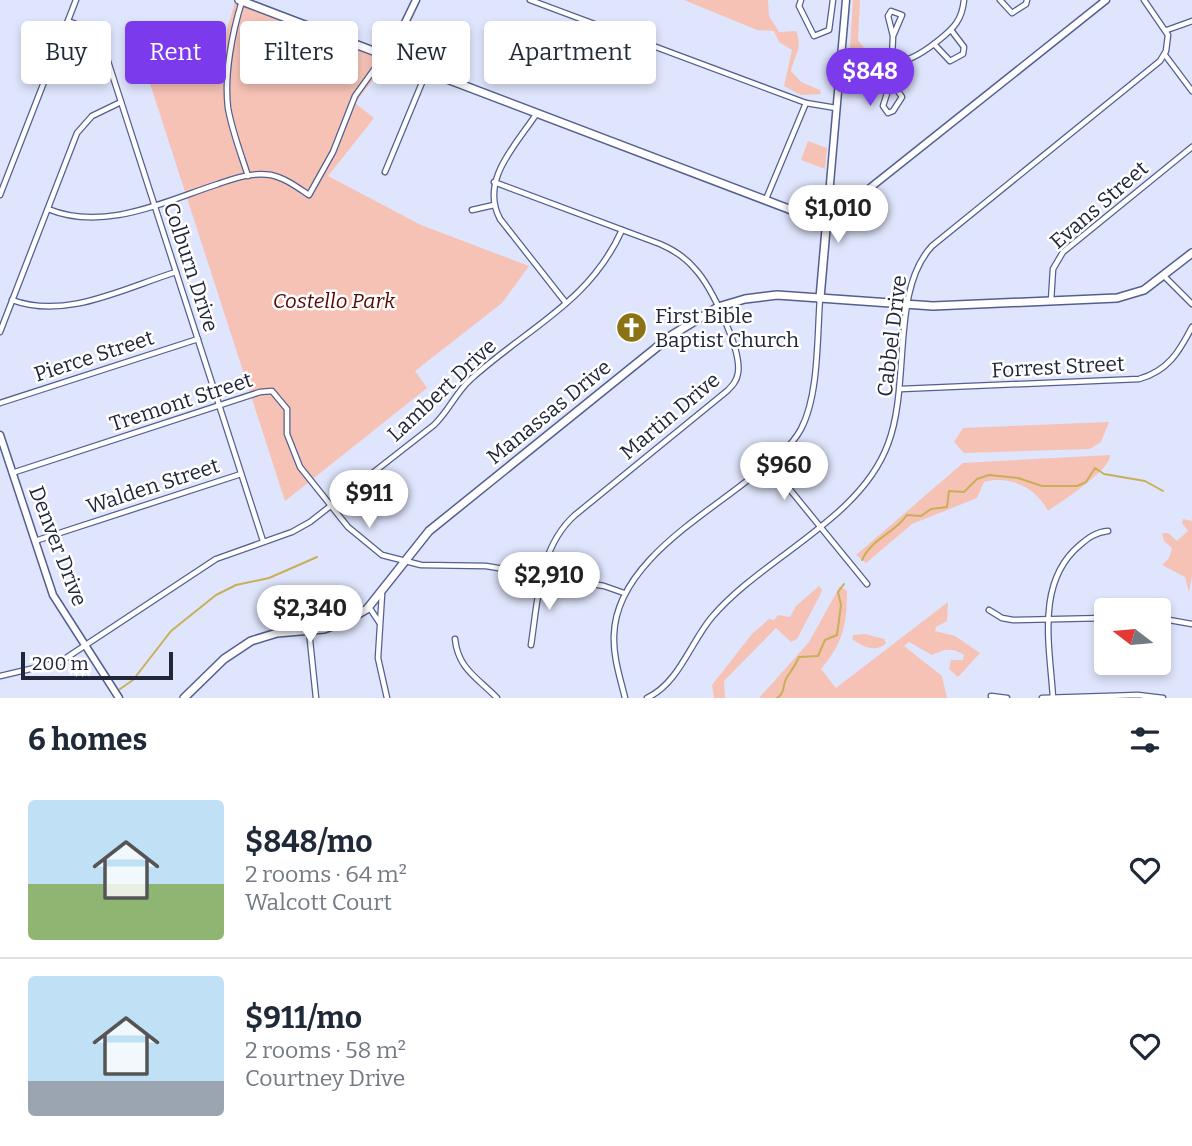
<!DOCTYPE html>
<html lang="en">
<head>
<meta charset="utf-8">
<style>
  :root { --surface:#fff; --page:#f2f2f3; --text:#1f2937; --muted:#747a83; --line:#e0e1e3; --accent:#7c3aed }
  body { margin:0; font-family:Bitter,serif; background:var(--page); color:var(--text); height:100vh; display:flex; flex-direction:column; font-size:26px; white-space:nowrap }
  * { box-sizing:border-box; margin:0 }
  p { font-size:23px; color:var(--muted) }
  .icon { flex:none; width:38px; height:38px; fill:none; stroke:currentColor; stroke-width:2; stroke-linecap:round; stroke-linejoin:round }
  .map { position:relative; height:698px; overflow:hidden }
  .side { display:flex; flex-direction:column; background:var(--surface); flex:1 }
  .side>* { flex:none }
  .hud { position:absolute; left:21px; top:21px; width:700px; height:63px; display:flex; gap:14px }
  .needle { width:46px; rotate:286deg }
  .buttons { position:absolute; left:1094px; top:598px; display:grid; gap:14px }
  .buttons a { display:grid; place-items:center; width:77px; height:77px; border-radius:7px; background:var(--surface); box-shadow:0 4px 10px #0003; font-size:35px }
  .scale { position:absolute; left:21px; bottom:18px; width:152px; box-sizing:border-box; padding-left:7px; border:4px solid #21263b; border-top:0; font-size:19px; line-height:24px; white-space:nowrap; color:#21263b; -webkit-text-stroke:5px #fff; paint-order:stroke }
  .price { position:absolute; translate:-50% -60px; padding:0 16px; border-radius:24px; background:#fff; color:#222; font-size:23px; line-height:46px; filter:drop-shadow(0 2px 4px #0008) }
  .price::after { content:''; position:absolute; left:50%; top:42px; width:21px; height:16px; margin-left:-10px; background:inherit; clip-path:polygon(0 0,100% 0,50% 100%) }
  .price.current { background:var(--accent); color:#fff }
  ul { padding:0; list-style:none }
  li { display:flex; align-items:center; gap:21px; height:175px; padding:0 28px }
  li+li { border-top:2px solid var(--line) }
  li span { display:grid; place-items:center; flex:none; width:196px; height:140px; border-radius:7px; color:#555 }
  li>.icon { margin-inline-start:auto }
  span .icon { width:84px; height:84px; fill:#fffc; stroke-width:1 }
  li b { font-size:30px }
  h2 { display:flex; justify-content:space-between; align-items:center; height:84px; padding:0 28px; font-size:30px }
  .tag { padding:0 24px; border-radius:7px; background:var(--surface); box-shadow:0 4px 10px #0003; font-size:24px; line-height:63px }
  .tag.current { background:var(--accent); color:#fff }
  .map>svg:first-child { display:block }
  .green { fill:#f6c2b6 }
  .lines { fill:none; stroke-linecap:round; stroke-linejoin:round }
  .stream { stroke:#c9af58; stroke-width:2 }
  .minor-casing { stroke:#535f8f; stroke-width:7 }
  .tertiary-casing { stroke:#535f8f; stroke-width:9 }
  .secondary-casing { stroke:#535f8f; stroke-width:10 }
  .minor { stroke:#fff; stroke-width:4.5 }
  .tertiary { stroke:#fff; stroke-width:6 }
  .secondary { stroke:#fff; stroke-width:7 }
  .labels { text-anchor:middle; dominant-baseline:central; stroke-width:5; stroke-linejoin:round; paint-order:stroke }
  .street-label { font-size:21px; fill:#21263b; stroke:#fff }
  .park-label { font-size:21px; font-style:italic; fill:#590900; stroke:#fff }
  .poi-label { font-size:21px; fill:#21263b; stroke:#fff; text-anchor:start }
</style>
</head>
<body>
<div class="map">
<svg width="1192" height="698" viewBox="0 0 1192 698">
  <rect width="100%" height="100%" fill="#dfe5fc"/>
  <!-- green -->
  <g class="green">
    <path d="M684,0H768L769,16L779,32L796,31C803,48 795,54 791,71L801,82L820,90L821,94L801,95L784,86L792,50L779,42L774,31L757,30Z"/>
    <polygon points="853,0 860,0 858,40 868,54 852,52 850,48"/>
    <polygon points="235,2 387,62 355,103 374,118 328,176 421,225 529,266 502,303 415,371 427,388 285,501 144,65 157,22 222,47"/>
    <polygon points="808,141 827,148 825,169 801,160"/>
    <polygon points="1109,422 1101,442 1090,449 964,453 954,442 963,428"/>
    <path d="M1110,455C1111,470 1062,501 1048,511C1036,487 1009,475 984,482L977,498L912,524L866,563L856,555L963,463Z"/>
    <polygon points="1183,519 1192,521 1192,576 1189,592 1185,577 1162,565 1169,558 1172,548 1164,541 1162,533 1168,533 1177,541 1188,531 1182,523"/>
    <polygon points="819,586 822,590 820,595 797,639 791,642 776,628 724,681 725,698 714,698 712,685 752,634 769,619 774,620 778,615 790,617 796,606"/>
    <path d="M840,586L847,591C847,625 843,643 821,669L836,688L948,602L947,621L936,627L935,631L955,636L980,653L958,677L949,669L951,660H963L964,655C952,647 945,649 932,655L909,642L904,646L942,676L947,698H759L809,642Z"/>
    <path d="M865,634L884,639L886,643C877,653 862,647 852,639L853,635Z"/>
  </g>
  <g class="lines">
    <!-- stream -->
    <g class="stream">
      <path d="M862,560C872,538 894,534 907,515L921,516L931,509L947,507L949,491L964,492L977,479L989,475L1018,478L1042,486H1077L1086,482L1095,468L1104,474L1145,481L1163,491"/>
      <polyline points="120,689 133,680 171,631 216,595 236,585 269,578 317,557"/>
      <path d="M777,698C786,692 782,685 787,677C791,671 795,666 799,657L818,656L825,640L837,635L841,605L838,592L844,584"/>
    </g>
    <defs>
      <g id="minor">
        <polyline points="530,0 806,103 836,108"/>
        <polyline points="801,0 799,6 814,36 829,30 833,0"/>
        <polyline points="1000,0 1012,13 1026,4 1027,0"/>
        <path d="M242,1C232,33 224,75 228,108C232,131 241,154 248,176"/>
        <polyline points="68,21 89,29 103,46 263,541"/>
        <polyline points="1167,30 1192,21"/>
        <polyline points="934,44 950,61 963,54 964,47 951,30"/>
        <polyline points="1165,55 1192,91"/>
        <path d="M841,60C887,64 901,71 939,40C954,28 962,20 964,0"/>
        <polyline points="891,81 893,36 888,16 891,11 902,15 893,36"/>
        <polygon points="891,81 902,97 893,111 888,113 883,106"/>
        <path d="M537,113C517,144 479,180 500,219L566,303"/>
        <polyline points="385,172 426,73"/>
        <path d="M494,182L660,244C674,250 685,257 695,269C711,286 742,350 738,373C737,381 732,386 727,391L575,515C539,547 538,599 531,645"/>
        <polyline points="0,195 76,0"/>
        <polyline points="766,199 806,103"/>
        <path d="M48,209C104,232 163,202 218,184C235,178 253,172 271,175C285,178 297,187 309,195L333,152L355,96L383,57"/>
        <polyline points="472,210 494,205"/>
        <polyline points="1164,276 1192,304"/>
        <path d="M12,300C66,320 124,288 176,272"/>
        <polyline points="1051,301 1053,269 1063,252 1192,147"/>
        <polyline points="0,332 77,133 92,116 121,102"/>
        <path d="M901,389L1139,379C1168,371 1179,352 1192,327"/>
        <polyline points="0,403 198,339"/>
        <polyline points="769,464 867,584"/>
        <polyline points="12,473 260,392 272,391 287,409 287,434 300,467 348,527 382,555 421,565 486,566 604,586 624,593"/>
        <polyline points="35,541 241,474"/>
        <polyline points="382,594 378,658 387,698"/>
        <polyline points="369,607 379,622"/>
        <polyline points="989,610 1002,618 1013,620 1106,618"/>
        <polyline points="1158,618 1192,624"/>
        <polyline points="309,631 316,698"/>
        <path d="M455,639C458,669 478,678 497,698"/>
        <path d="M0,676L60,662L216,559L292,532L310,522L434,425C449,411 456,392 471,379C527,328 589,303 622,230"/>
        <polyline points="991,696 1007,698"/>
        <path d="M625,698C620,677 613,657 614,635C616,566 699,519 748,480C767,465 789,451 801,429C819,395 817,337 820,298"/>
        <path d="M647,698C679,683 690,643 712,617C763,557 860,520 888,444C911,384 890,291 932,246L1160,61L1166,51L1168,35L1144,0"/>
        <polyline points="1042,698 1138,695 1163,698"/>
        <path d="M1053,698C1050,647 1035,582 1080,545C1088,538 1096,532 1108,531"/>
      </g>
      <g id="tertiary">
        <polyline points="846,0 827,218 841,211 1106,0"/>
        <polyline points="388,58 416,0"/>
        <polyline points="0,435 53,595 119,698"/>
      </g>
      <g id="secondary">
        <polyline points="239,0 802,214 827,218 820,298"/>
        <polyline points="184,698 224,659 251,641 277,633 324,629 348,620 367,609 429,531 672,335 718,307 745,299 777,295 933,306 1117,298 1144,290 1192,253"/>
      </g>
    </defs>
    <!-- minor casing -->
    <use href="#minor" class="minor-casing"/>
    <!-- tertiary casing -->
    <use href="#tertiary" class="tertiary-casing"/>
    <!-- secondary casing -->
    <use href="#secondary" class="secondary-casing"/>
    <!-- minor -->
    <use href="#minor" class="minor"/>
    <!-- tertiary -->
    <use href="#tertiary" class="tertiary"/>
    <!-- secondary -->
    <use href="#secondary" class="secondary"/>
  </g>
  <!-- icons -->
  <defs>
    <symbol id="church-disc" viewBox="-11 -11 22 22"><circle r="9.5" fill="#8a7215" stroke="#fff"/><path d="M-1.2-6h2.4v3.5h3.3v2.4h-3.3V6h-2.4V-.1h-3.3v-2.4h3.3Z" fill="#fff"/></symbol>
  </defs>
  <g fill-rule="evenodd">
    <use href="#church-disc" x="614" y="310" width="35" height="35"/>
  </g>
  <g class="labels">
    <!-- street labels -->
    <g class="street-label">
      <text transform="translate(1099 205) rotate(-41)">Evans Street</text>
      <text transform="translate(191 267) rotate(72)">Colburn Drive</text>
      <text transform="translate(892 336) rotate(-83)">Cabbel Drive</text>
      <text transform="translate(94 356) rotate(-18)">Pierce Street</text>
      <text transform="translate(1058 367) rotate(-3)">Forrest Street</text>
      <text transform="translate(442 390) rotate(-43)">Lambert Drive</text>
      <text transform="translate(181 402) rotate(-18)">Tremont Street</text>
      <text transform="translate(549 412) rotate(-39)">Manassas Drive</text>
      <text transform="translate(670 416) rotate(-40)">Martin Drive</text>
      <text transform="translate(153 486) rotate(-18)">Walden Street</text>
      <text transform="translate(58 546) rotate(69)">Denver Drive</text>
    </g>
    <!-- park labels -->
    <g class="park-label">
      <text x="334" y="301">Costello Park</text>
    </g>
    <!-- poi labels -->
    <g class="poi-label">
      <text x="655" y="316">First Bible<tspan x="655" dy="24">Baptist Church</tspan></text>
    </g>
  </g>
</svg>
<div class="buttons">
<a><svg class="needle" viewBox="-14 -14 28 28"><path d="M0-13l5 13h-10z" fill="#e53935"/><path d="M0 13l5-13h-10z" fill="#747a83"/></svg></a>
</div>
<div class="scale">200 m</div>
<b class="price current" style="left:870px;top:108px">$848</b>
<b class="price" style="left:838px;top:245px">$1,010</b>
<b class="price" style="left:784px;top:502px">$960</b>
<b class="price" style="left:369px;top:530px">$911</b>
<b class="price" style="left:549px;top:612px">$2,910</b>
<b class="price" style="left:310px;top:645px">$2,340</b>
<div class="hud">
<a class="tag">Buy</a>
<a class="tag current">Rent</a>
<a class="tag">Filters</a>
<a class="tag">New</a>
<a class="tag">Apartment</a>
</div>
</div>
<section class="side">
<h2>6 homes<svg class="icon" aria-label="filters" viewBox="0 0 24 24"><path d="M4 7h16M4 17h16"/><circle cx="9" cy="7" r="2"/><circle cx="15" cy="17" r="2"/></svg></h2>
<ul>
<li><span style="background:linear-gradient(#bfe0f5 60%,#8fb573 0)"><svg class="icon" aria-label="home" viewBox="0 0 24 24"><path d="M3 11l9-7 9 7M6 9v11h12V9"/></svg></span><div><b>$848/mo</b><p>2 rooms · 64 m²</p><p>Walcott Court</p></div><svg class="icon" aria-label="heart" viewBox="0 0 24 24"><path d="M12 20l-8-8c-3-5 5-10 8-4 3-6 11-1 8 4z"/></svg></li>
<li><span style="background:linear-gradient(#bfe0f5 75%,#9aa5b1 0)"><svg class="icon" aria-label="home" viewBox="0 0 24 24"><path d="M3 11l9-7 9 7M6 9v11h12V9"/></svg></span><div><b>$911/mo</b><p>2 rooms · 58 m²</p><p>Courtney Drive</p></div><svg class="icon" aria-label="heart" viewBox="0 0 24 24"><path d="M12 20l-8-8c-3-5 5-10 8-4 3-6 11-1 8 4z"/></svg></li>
</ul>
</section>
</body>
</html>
